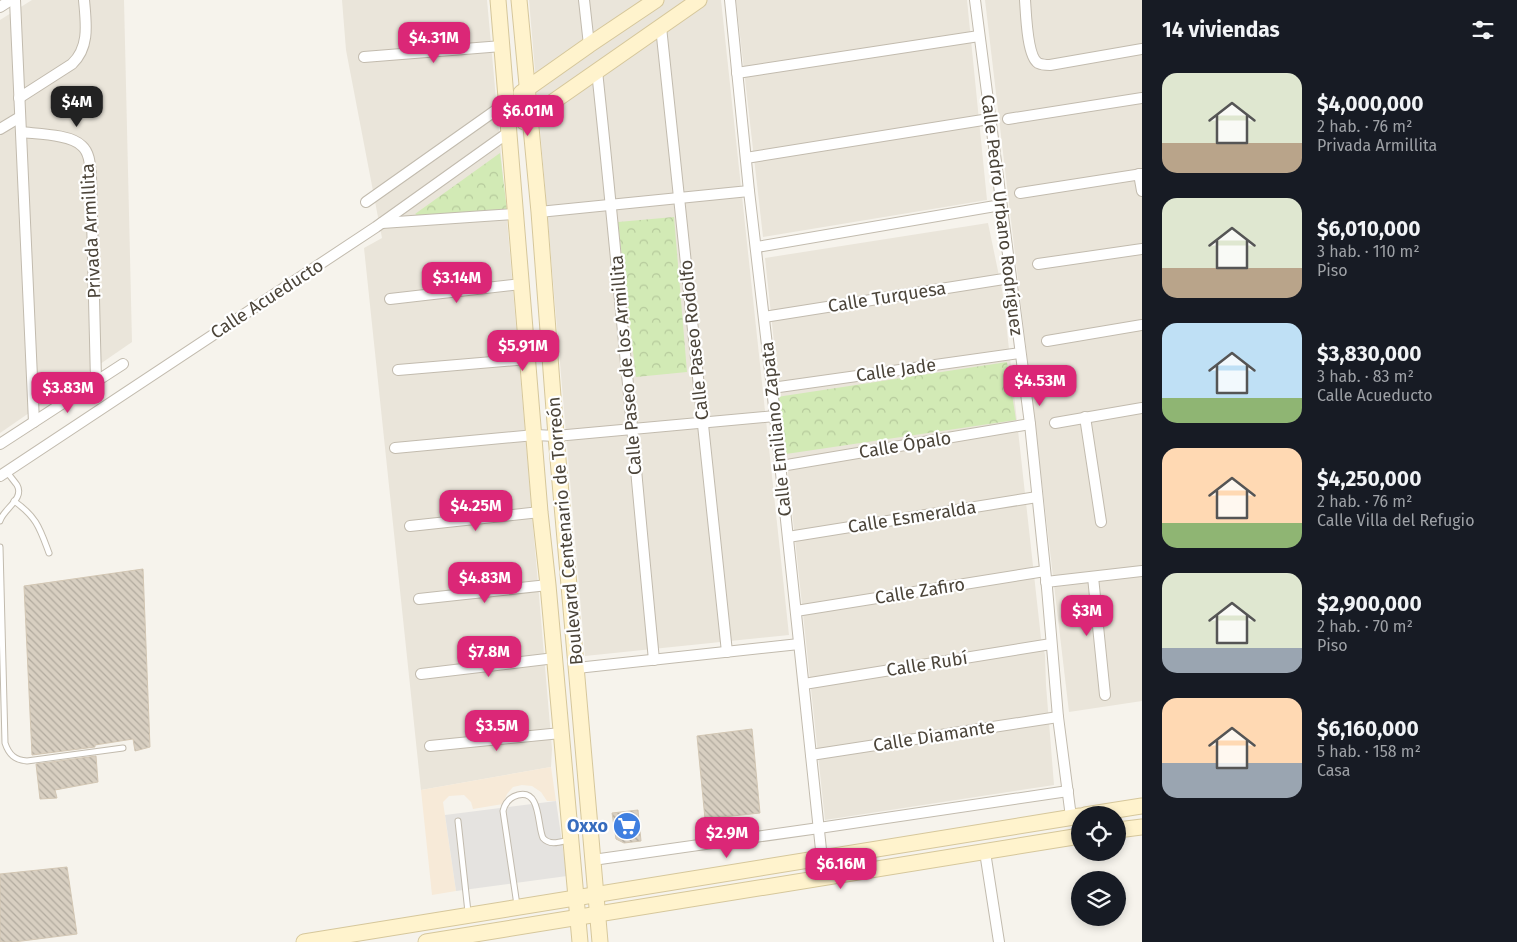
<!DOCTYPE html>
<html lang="es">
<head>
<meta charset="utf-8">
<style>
  :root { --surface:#171b24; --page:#20242c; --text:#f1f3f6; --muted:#9ea1a6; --accent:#db2777 }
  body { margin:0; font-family:"Fira Sans",sans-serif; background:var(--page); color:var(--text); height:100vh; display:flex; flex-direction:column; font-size:19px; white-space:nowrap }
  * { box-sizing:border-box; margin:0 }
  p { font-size:16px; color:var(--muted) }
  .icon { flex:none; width:28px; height:28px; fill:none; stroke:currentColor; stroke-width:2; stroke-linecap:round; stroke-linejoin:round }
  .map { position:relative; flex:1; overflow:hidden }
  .sheet { display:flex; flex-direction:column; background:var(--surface); width:375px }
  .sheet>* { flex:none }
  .fabs { position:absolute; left:1071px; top:806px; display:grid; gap:10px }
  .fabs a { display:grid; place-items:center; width:55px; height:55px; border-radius:50%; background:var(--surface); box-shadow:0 2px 8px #0003; font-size:25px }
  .price { position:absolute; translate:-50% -42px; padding:0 11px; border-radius:10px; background:var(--accent); color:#fff; font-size:16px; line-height:32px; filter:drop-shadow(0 1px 2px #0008) }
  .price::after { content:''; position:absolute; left:50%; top:30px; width:15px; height:11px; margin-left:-8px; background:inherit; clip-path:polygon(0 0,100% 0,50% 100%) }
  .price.selected { background:#222; color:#fff }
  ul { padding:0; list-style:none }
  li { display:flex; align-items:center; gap:15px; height:125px; padding:0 20px }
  li span { display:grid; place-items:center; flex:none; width:140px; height:100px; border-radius:15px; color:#555 }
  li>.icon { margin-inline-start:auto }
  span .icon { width:60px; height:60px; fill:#fffc; stroke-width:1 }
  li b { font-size:21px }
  h2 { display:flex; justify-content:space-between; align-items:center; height:60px; padding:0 20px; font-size:21px }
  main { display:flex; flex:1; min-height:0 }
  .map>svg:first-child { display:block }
  .residential { fill:#eae5da }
  .commercial { fill:#f7ead8 }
  .forest { fill:url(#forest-crowns) }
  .parking { fill:#e5e3e0 }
  .building { fill:url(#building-back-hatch); stroke:#d3c7b4 }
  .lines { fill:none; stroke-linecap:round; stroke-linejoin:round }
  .lane-casing { stroke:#c2bbae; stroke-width:7 }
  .street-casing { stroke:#c2bbae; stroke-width:12 }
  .secondary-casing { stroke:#d6c79b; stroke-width:17 }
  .lane { stroke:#fff; stroke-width:5 }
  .street { stroke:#fff; stroke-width:10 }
  .secondary { stroke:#fff3cd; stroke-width:15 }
  .labels { text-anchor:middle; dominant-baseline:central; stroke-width:4.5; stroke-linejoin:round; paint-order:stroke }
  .street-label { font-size:18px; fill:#4b4439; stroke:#fff }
  .shop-label { font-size:18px; font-weight:bold; fill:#366cbe; stroke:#fff; text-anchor:end }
</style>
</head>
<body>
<main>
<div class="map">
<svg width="1142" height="942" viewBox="0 0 1142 942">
  <defs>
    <pattern id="forest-crowns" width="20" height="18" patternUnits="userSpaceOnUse" patternTransform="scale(1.25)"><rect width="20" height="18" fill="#d2eab5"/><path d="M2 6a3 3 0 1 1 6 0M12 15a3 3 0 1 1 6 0" fill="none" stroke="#b6ca9c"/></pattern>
    <pattern id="building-back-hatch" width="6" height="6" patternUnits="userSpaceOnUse" patternTransform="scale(1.25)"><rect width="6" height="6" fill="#d8cfc1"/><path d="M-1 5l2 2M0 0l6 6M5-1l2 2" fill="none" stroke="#b1aa9e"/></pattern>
  </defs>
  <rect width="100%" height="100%" fill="#f6f3ec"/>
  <!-- residential -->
  <g class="residential">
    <polygon points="32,0 124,0 132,342 0,433 0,20"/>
    <polygon points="342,0 487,0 508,231 552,749 551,767 421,790 364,248 382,238 346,50"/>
    <polygon points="529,0 721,0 789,635 585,656"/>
    <polygon points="736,0 967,0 987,200 763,237"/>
    <polygon points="985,0 1142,0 1142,701 1069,712"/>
    <polygon points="988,223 1003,295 1041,638 1045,655 1046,685 1054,785 825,820 765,258"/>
  </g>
  <!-- commercial -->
  <polygon class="commercial" points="551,767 556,801 547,801 541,792 532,786 522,785 513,787 507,794 503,804 473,809 471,802 464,795 449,796 443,802 456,891 432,895 421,790"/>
  <!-- forest -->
  <g class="forest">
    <polygon points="500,153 507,210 420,217 415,214"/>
    <polygon points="674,217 687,372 636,377 618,222"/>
    <polygon points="1007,362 1016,420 786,454 777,397"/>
  </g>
  <!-- parking -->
  <polygon class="parking" points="556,801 567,876 456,891 445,815"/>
  <!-- building -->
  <g class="building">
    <polygon points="143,569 150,747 135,751 133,739 95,745 95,747 32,755 24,586"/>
    <polygon points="752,729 760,813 705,819 697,736"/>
    <polygon points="96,756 98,782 55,790 57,798 40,799 36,764"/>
    <polygon points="638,810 641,841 624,843 616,839 612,813"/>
    <polygon points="67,867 77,934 14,942 0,942 0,874"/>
  </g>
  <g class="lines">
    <defs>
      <g id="lane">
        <path d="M14,501C37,517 40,529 49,553"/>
        <path d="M0,521C3,509 25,499 17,485C14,481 10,476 7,472"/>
        <path d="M0,547L5,743C9,755 15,760 27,761L123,748"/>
        <polyline points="458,821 468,912"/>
        <path d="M517,905L503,811C505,803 510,797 518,795C541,789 537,825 543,838C550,846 560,842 569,840"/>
      </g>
      <g id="street">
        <polyline points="15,0 34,422"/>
        <polyline points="584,0 589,45"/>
        <polyline points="730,0 749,191 772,388 822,859"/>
        <polyline points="975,0 1030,424 1047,588 1058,717 1071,817"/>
        <path d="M1025,0C1026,13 1027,56 1038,63C1042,65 1046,65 1050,65L1142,49"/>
        <polyline points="0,7 11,0"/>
        <polyline points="661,27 727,652"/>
        <polyline points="364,57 502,46"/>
        <path d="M597,71C618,267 635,464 654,660"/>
        <polyline points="737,73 979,36"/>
        <path d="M19,98L72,64C90,47 86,23 84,0"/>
        <polyline points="1008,119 1142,98"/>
        <polyline points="0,129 20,117"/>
        <path d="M21,132C36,134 71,134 82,146C90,153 90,166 91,176L96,381"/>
        <polyline points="746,158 989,119"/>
        <polyline points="1139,174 1142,191"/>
        <polyline points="1020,193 1142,174"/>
        <polyline points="366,202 506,103"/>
        <polyline points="539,212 749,191"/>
        <polyline points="382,223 515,214"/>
        <polyline points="757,247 1001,205"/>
        <polyline points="1038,264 1142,249"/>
        <polyline points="390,299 521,284"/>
        <polyline points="764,317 1010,278"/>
        <polyline points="1047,341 1142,325"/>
        <polyline points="398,370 528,359"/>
        <polyline points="772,388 1020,353"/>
        <polyline points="1085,417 1101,522"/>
        <polyline points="1055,423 1142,408"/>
        <polyline points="0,444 123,364"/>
        <polyline points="395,448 535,435 556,436 775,416"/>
        <polyline points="781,466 1030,424"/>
        <polyline points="0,476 376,227 509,132"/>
        <polyline points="410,526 540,512"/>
        <polyline points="788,537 1037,497"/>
        <polyline points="1093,577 1105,695"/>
        <polyline points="1046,582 1142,571"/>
        <polyline points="419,599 548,585"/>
        <polyline points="796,611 1045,571"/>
        <polyline points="577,668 799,644"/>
        <polyline points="421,674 555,658"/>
        <polyline points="804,684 1051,644"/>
        <polyline points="430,746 561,733"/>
        <polyline points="811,755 1058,717"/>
        <polyline points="985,852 999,942"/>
        <polyline points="593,860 819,828 1068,791"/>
      </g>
      <g id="secondary">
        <polyline points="498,0 540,512 548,585 580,942"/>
        <polyline points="519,0 539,212 556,436 600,942"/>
        <polyline points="521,93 589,45 656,0"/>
        <polyline points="524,122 699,0"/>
        <polyline points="1085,815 1142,806"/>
        <polyline points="1118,830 1142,827"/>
        <polyline points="304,942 1080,816"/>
        <polyline points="426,942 1080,836"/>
      </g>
    </defs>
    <!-- lane casing -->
    <use href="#lane" class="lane-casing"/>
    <!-- street casing -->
    <use href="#street" class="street-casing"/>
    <!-- secondary casing -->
    <use href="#secondary" class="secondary-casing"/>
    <!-- lane -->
    <use href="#lane" class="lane"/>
    <!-- street -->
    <use href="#street" class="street"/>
    <!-- secondary -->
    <use href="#secondary" class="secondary"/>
  </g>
  <!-- icons -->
  <defs>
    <symbol id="supermarket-disc" viewBox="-11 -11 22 22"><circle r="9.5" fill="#3f7fe0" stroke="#fff"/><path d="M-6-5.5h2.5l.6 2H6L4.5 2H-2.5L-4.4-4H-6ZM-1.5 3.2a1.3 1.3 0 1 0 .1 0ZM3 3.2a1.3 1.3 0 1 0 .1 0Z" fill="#fff"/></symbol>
  </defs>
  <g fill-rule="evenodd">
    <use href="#supermarket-disc" x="611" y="810" width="32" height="32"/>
  </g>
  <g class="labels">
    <!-- street labels -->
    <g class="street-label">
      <text transform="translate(1002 215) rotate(83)">Calle Pedro Urbano Rodríguez</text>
      <text transform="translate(91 231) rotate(-93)">Privada Armillita</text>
      <text transform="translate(887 297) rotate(-9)">Calle Turquesa</text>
      <text transform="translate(267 299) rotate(-33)">Calle Acueducto</text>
      <text transform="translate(694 340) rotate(-96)">Calle Paseo Rodolfo</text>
      <text transform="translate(626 365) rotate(-95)">Calle Paseo de los Armillita</text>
      <text transform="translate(896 370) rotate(-8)">Calle Jade</text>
      <text transform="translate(776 429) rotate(-96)">Calle Emiliano Zapata</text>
      <text transform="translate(905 445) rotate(-9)">Calle Ópalo</text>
      <text transform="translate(912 517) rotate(-9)">Calle Esmeralda</text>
      <text transform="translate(565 531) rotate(-95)">Boulevard Centenario de Torreón</text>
      <text transform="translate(920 591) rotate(-9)">Calle Zafiro</text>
      <text transform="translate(927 664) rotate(-9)">Calle Rubí</text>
      <text transform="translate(934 736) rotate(-9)">Calle Diamante</text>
    </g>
    <!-- shop labels -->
    <g class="shop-label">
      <text x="608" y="826">Oxxo</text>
    </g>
  </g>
</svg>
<div class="fabs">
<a><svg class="icon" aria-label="locate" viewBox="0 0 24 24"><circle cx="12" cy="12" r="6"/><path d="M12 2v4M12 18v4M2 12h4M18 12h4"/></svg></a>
<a><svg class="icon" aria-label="layers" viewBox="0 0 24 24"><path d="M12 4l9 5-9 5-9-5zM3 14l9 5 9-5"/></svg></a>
</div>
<b class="price" style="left:434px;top:64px">$4.31M</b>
<b class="price selected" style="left:77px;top:128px">$4M</b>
<b class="price" style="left:528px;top:137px">$6.01M</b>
<b class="price" style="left:457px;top:304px">$3.14M</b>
<b class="price" style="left:523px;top:372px">$5.91M</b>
<b class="price" style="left:1040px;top:407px">$4.53M</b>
<b class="price" style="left:68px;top:414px">$3.83M</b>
<b class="price" style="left:476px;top:532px">$4.25M</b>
<b class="price" style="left:485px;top:604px">$4.83M</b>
<b class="price" style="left:1087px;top:637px">$3M</b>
<b class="price" style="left:489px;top:678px">$7.8M</b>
<b class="price" style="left:497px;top:752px">$3.5M</b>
<b class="price" style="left:727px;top:859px">$2.9M</b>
<b class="price" style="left:841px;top:890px">$6.16M</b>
</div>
<section class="sheet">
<h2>14 viviendas<svg class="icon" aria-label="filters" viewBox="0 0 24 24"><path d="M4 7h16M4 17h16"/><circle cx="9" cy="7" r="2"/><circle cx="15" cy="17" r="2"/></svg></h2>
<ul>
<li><span style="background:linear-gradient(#dfe7d0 70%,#b9a48a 0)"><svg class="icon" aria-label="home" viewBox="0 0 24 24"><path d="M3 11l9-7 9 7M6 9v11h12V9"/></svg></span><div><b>$4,000,000</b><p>2 hab. · 76 m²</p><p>Privada Armillita</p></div></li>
<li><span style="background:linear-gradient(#dfe7d0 70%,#b9a48a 0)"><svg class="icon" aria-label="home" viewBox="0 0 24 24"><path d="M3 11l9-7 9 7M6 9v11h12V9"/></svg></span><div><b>$6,010,000</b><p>3 hab. · 110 m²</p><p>Piso</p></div></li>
<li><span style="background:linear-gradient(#bfe0f5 75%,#8fb573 0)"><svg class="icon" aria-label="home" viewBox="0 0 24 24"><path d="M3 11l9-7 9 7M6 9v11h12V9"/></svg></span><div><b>$3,830,000</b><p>3 hab. · 83 m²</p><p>Calle Acueducto</p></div></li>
<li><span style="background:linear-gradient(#ffd9b3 75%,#8fb573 0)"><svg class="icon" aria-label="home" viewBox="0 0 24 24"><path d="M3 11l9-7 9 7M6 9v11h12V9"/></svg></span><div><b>$4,250,000</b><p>2 hab. · 76 m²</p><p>Calle Villa del Refugio</p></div></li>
<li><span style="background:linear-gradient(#dfe7d0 75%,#9aa5b1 0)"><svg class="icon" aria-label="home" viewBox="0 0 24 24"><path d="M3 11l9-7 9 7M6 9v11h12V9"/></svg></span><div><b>$2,900,000</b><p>2 hab. · 70 m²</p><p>Piso</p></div></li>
<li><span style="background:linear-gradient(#ffd9b3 65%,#9aa5b1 0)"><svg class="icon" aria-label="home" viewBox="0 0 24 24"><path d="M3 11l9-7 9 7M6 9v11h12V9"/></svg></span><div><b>$6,160,000</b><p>5 hab. · 158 m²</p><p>Casa</p></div></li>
</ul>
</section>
</main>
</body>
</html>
